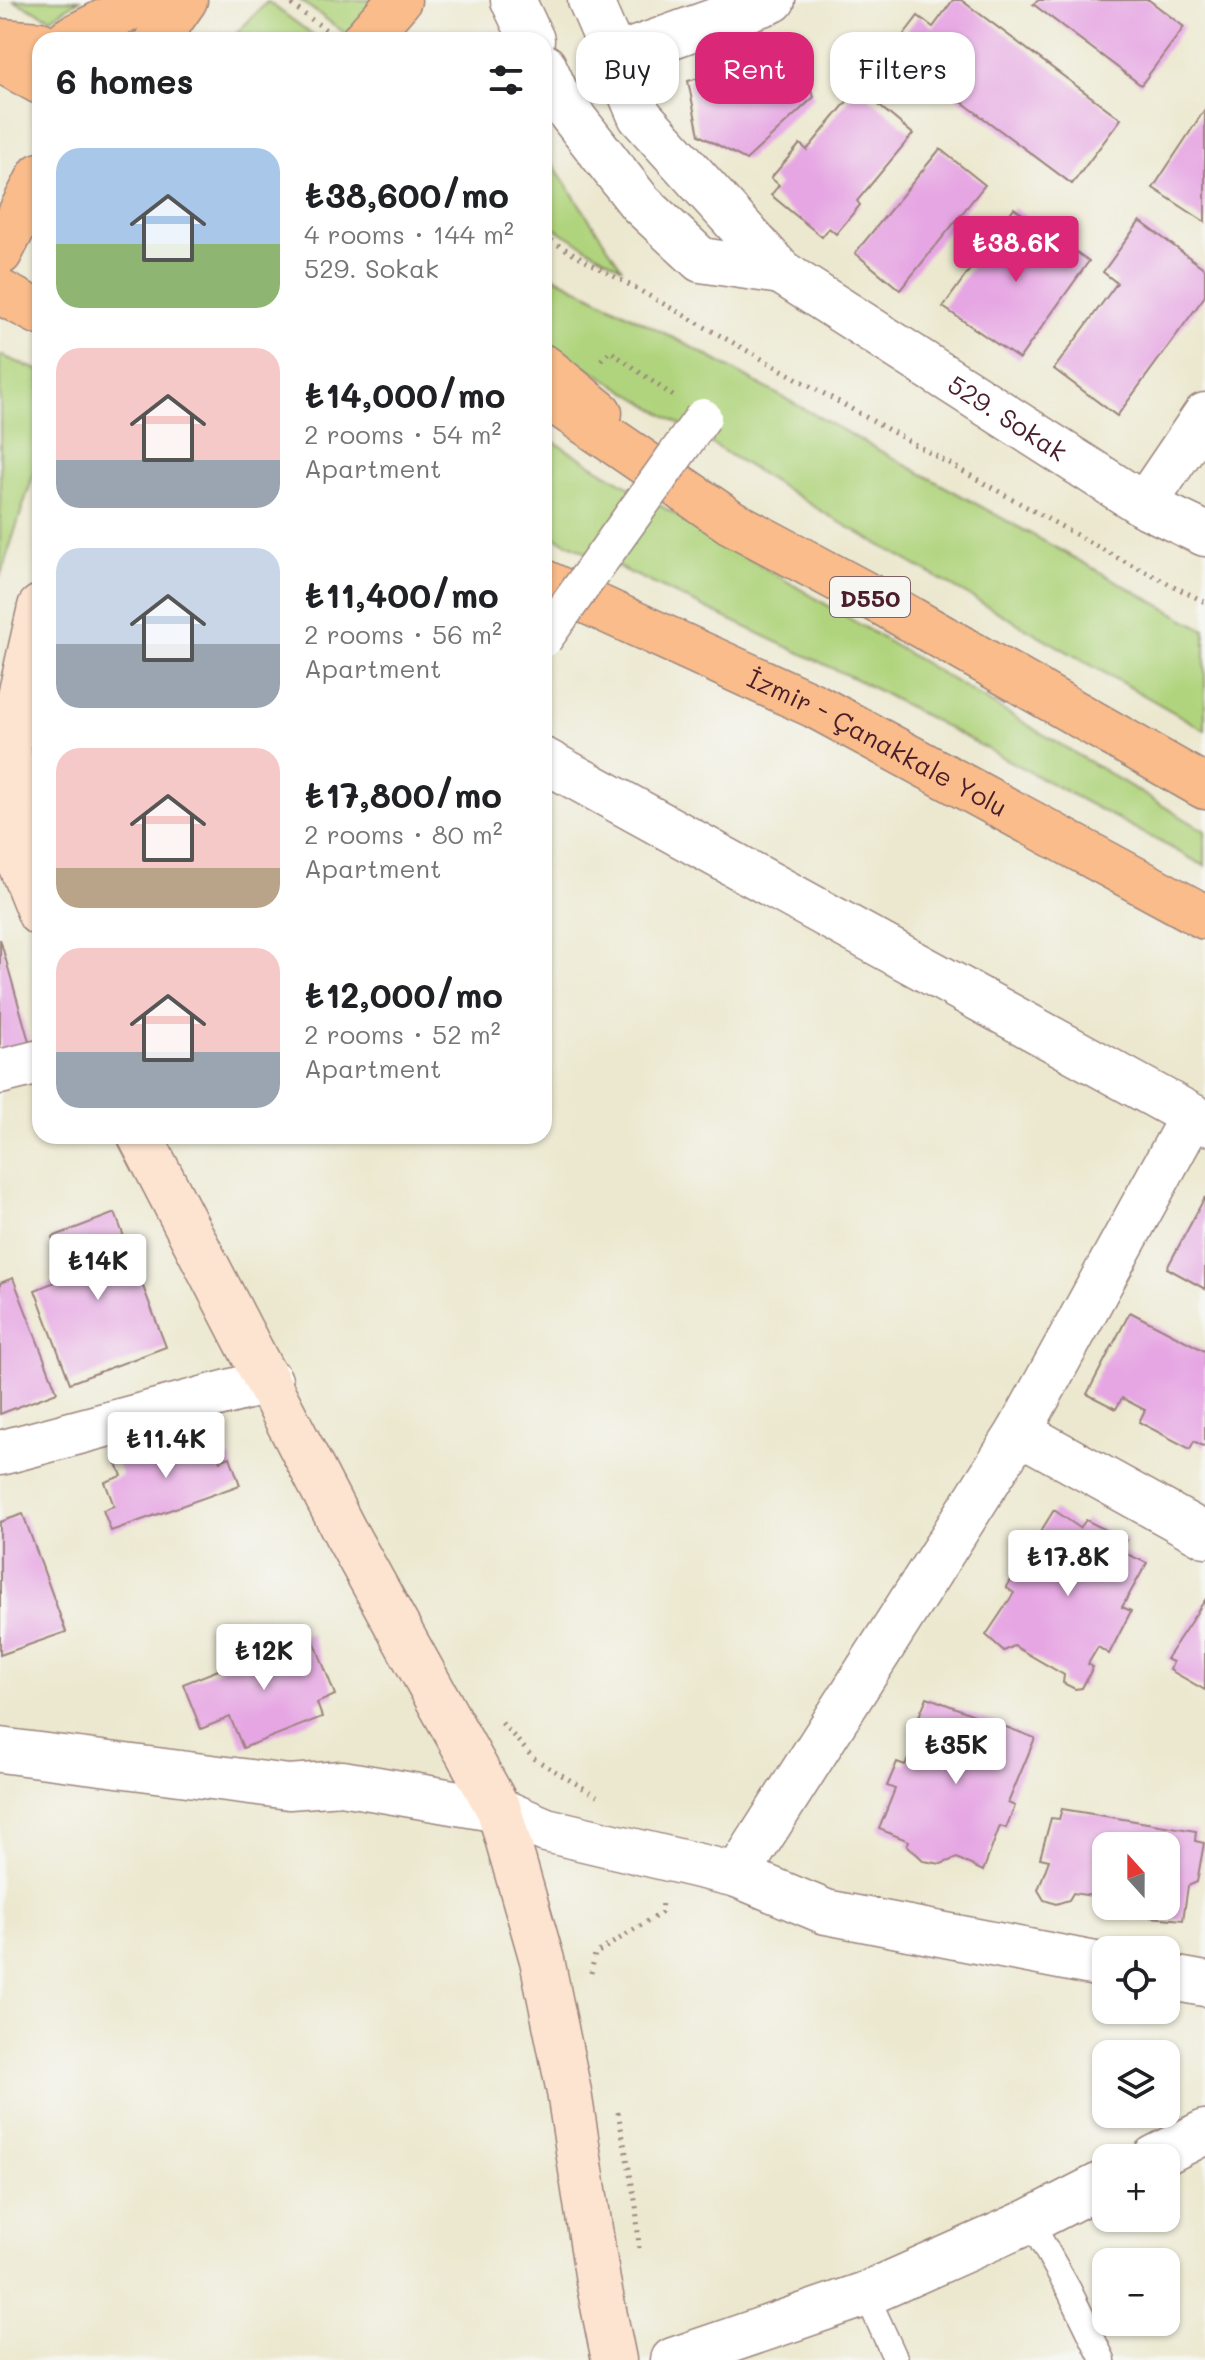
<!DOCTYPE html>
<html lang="en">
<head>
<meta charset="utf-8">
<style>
  :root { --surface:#fff; --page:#f6f6f6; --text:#202124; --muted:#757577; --accent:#db2777 }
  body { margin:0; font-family:Mali,sans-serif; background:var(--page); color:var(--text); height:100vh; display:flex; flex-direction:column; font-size:30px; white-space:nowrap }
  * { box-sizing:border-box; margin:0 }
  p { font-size:26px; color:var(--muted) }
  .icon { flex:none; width:44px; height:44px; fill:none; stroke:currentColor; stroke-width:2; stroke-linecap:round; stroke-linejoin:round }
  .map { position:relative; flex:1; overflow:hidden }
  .sheet { position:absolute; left:32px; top:32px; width:520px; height:1112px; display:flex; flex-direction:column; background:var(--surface); border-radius:24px; box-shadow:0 2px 6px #0004 }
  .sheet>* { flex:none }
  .top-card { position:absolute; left:576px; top:32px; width:508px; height:72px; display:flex; gap:16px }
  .needle { width:52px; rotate:339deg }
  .fabs { position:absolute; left:1092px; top:1832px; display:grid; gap:16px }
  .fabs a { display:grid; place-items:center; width:88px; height:88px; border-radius:16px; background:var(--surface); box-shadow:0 2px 6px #0004; font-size:40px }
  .price { position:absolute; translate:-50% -68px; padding:0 18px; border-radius:8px; background:#fff; color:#222; font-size:26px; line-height:52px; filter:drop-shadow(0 2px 4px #0008) }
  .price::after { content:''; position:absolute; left:50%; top:48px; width:24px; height:18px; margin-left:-12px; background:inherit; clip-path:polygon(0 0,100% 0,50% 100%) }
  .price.on { background:var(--accent); color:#fff }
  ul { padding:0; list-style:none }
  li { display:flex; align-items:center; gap:24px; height:200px; padding:0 24px }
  li span { display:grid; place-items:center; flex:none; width:224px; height:160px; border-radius:24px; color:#555 }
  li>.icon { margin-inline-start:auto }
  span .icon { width:96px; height:96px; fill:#fffc; stroke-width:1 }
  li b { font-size:34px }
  h2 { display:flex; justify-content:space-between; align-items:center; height:96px; padding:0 24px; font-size:34px }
  .tag { padding:0 28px; border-radius:24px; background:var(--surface); box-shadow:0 2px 6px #0004; font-size:28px; line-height:72px }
  .tag.on { background:var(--accent); color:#fff }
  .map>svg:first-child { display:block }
  .green { fill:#b0d47d; stroke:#7d7a54; stroke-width:2 }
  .building { fill:#e6a6e3 }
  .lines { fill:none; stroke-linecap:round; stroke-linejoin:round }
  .service-casing { stroke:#9b847d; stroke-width:27 }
  .minor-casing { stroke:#9b847d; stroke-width:47 }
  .secondary-casing { stroke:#9b847d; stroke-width:47 }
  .primary-casing { stroke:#9b847d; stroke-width:47 }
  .trunk-casing { stroke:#9b847d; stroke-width:47 }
  .path { stroke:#9b847d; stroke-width:5; stroke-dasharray:2 6; stroke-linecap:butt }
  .service { stroke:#fff; stroke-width:24 }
  .minor { stroke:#fff; stroke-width:44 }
  .secondary { stroke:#fde4d0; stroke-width:44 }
  .primary { stroke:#f9bc8a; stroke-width:44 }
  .trunk { stroke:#f9bc8a; stroke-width:44 }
  .pedestrian-bridge-casing { stroke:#9b847d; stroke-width:39; stroke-linecap:butt }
  .pedestrian-bridge { stroke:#fff; stroke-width:36 }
  .labels { text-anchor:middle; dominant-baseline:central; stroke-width:8; stroke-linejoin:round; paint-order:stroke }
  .shield { fill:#f6f6f2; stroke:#7e6067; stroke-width:2 }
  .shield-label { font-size:24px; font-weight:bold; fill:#4a1f2b }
  .street-label { font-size:26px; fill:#4a1f2b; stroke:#f6f6f2 }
</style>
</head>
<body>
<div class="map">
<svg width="1205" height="2360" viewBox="0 0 1205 2360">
  <rect width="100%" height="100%" fill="#f6f6f2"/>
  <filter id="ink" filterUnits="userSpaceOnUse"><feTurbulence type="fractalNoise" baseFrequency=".0125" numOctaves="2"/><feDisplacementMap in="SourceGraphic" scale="16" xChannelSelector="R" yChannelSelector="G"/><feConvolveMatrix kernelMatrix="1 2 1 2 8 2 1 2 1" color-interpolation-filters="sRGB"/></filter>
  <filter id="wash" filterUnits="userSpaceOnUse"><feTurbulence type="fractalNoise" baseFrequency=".006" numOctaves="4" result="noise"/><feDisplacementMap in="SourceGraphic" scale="32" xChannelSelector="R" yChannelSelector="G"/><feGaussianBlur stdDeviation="1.8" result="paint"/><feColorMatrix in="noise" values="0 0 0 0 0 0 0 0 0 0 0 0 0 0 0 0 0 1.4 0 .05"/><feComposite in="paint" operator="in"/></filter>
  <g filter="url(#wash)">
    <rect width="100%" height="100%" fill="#ece8cf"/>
    <!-- green -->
    <g class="green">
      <polygon points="12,0 79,0 51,18"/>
      <polygon points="300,0 376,0 349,36"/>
      <polygon points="267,2 268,2 320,40 230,40"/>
      <polygon points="544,151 622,268 544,222"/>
      <polygon points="544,271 697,350 1205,630 1205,730 836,520 544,341"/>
      <polygon points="0,355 40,371 40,454 0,577"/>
      <polygon points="544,436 1205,831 1205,866 864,683 544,532"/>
    </g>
    <g id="blocks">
      <!-- building -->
      <g class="building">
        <polygon points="953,0 961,0 1121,119 1072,184 892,50 918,16 933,27"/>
        <polygon points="1039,0 1149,0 1184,27 1141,85 1033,4"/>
        <polygon points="795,51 814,97 746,160 699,135 688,81"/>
        <polygon points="858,88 913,134 857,201 860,205 836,234 829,228 822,237 771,195 779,185 771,178 800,144 807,150"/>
        <polygon points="1205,109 1205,222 1153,188"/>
        <polygon points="940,149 985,185 900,290 855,253"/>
        <polygon points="1014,208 1089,261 1019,359 943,307"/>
        <polygon points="1140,221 1205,269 1205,296 1117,416 1054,369 1117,283 1103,272"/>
        <polygon points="0,939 30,1045 0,1054"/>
        <polygon points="1205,1197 1205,1289 1167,1268"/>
        <polygon points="115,1213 166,1347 70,1383 35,1290 67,1277 52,1237"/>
        <polygon points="13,1278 57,1392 0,1414 0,1283"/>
        <polygon points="1130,1312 1205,1351 1205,1447 1194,1441 1190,1449 1139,1422 1145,1410 1122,1398 1116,1409 1087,1394"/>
        <polygon points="194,1433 200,1450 214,1445 220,1461 230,1457 240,1485 111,1531 103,1510 114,1506 105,1482 122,1476 116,1461"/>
        <polygon points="1054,1510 1080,1528 1086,1520 1126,1540 1120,1551 1147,1563 1122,1607 1131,1611 1109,1654 1098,1647 1088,1664 1093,1667 1082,1688 1075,1689 1063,1683 1064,1675 1014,1646 1004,1651 986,1635 1014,1593 1006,1587"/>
        <polygon points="23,1514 66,1632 0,1655 0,1522"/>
        <polygon points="1205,1600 1205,1690 1170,1670 1173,1662 1166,1659"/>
        <polygon points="311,1633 335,1695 317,1703 322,1717 243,1748 230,1717 201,1729 183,1684"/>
        <polygon points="927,1697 1035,1738 1008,1803 1015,1806 1006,1828 1000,1826 983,1871 957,1858 941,1864 924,1861 907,1845 909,1841 879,1829 895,1789 887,1786 897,1762 905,1765 924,1727 917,1721"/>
        <polygon points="1062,1809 1196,1831 1195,1841 1204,1843 1197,1882 1188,1886 1183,1920 1151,1917 1152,1906 1166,1906 1166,1846 1106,1846 1106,1898 1073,1893 1069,1900 1056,1904 1044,1900 1038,1890 1049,1860 1040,1858 1051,1818 1059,1819"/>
      </g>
    </g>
  </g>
  <g filter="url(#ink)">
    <use href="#blocks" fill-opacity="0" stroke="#9b847d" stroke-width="2"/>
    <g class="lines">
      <defs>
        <g id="service">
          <polyline points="1030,2221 1069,2290 1103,2360"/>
          <polyline points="866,2294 896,2360"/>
        </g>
        <g id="minor">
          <polyline points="513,0 532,40"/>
          <path id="s1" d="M590,0L640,116L781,272L1144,505L1205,415"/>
          <polyline points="613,57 773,0"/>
          <polyline points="544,66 559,99 640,203 701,260 781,272"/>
          <polyline points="1144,505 1205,534"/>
          <polyline points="544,760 1205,1123"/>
          <polyline points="0,1072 40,1062"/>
          <polyline points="1019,1432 1192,1116"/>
          <polyline points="0,1453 270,1381"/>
          <polyline points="0,1750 289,1787 342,1783 499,1810 546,1830 737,1875 826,1912 1106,1966"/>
          <polyline points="737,1875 1019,1432 1205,1535"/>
          <polyline points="1166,1977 1205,1984"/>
          <polyline points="1154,2158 1205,2132"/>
          <polyline points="673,2360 866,2294 1030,2221 1106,2182"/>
        </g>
        <g id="secondary">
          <polyline points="40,607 9,745 18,859 40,914"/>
          <polyline points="140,1136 345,1532 499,1810 542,1960 569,2092 598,2281 614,2360"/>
        </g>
        <g id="primary">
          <polyline points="68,40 146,0"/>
          <polyline points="157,40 185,0"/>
          <polyline points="364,40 399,0"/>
          <polyline points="0,41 40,44"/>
          <polyline points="544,367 600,413"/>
        </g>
        <g id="trunk">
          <polyline points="0,60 40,82"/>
          <polyline points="0,253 40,175"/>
          <polyline points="0,292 40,313"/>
          <polyline points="544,394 731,522 884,604 1205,787"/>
          <path id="s2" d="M544,582L815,706L1205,917"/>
        </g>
      </defs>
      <!-- service casing -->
      <use href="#service" class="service-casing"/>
      <!-- minor casing -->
      <use href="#minor" class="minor-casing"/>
      <!-- secondary casing -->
      <use href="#secondary" class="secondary-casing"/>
      <!-- primary casing -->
      <use href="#primary" class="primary-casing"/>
      <!-- trunk casing -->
      <use href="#trunk" class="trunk-casing"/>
      <!-- path -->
      <g class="path">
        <polyline points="285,0 326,30"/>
        <polyline points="544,237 1116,557 1205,602"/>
        <polyline points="601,360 610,351 673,396"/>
        <polyline points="502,1723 533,1758 597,1796"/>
        <polyline points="591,1973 595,1954 661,1913 662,1901"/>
        <polyline points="618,2112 636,2205 639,2248"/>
      </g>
      <!-- service -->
      <use href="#service" class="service"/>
      <!-- minor -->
      <use href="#minor" class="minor"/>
      <!-- secondary -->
      <use href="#secondary" class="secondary"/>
      <!-- primary -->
      <use href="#primary" class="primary"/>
      <!-- trunk -->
      <use href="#trunk" class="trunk"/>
      <defs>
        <polyline id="pedestrian-bridge" points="544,639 703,417"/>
      </defs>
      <!-- pedestrian-bridge casing -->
      <use href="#pedestrian-bridge" class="pedestrian-bridge-casing"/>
      <!-- pedestrian-bridge -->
      <use href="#pedestrian-bridge" class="pedestrian-bridge"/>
    </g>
  </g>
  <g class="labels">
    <!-- shield labels -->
    <rect class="shield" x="830" y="577" width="80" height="40" rx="6"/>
    <g class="shield-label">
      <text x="870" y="597">D550</text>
    </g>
    <!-- street labels -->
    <g class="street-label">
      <text stroke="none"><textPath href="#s1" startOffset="606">529. Sokak</textPath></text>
      <text stroke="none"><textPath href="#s2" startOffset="370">İzmir - Çanakkale Yolu</textPath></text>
    </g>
  </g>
</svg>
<div class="fabs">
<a><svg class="needle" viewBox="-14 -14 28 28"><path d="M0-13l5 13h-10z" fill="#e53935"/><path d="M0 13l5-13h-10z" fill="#757577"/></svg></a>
<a><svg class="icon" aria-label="locate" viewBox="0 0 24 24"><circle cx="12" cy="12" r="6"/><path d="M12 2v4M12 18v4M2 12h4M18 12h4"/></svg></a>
<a><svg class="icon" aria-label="layers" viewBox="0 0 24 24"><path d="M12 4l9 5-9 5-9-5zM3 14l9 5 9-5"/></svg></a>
<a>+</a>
<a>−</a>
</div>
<b class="price on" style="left:1016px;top:284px">₺38.6K</b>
<b class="price" style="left:98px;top:1302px">₺14K</b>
<b class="price" style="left:166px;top:1480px">₺11.4K</b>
<b class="price" style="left:1068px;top:1598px">₺17.8K</b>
<b class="price" style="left:264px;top:1692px">₺12K</b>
<b class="price" style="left:956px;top:1786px">₺35K</b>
<div class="top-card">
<a class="tag">Buy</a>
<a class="tag on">Rent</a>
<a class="tag">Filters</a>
</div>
<section class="sheet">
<h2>6 homes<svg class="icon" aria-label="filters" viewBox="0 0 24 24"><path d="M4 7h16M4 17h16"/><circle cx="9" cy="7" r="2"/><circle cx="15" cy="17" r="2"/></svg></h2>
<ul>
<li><span style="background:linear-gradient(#a9c7e8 60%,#8fb573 0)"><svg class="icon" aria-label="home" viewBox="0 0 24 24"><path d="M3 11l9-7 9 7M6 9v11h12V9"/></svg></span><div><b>₺38,600/mo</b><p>4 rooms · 144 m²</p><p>529. Sokak</p></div></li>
<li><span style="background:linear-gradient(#f6c9c9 70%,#9aa5b1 0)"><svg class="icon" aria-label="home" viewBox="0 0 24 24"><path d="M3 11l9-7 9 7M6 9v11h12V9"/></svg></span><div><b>₺14,000/mo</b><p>2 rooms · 54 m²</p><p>Apartment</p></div></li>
<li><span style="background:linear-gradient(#c9d6e8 60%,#9aa5b1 0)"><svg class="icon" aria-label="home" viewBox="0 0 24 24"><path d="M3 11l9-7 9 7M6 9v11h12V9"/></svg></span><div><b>₺11,400/mo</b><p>2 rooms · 56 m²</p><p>Apartment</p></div></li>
<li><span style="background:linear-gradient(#f6c9c9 75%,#b9a48a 0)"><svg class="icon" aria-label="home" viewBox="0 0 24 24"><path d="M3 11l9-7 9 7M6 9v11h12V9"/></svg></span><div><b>₺17,800/mo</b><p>2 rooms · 80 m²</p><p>Apartment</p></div></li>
<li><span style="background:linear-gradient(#f6c9c9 65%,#9aa5b1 0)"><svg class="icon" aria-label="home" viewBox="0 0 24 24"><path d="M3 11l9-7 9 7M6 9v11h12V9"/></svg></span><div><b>₺12,000/mo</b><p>2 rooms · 52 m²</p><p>Apartment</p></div></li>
</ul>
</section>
</div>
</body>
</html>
